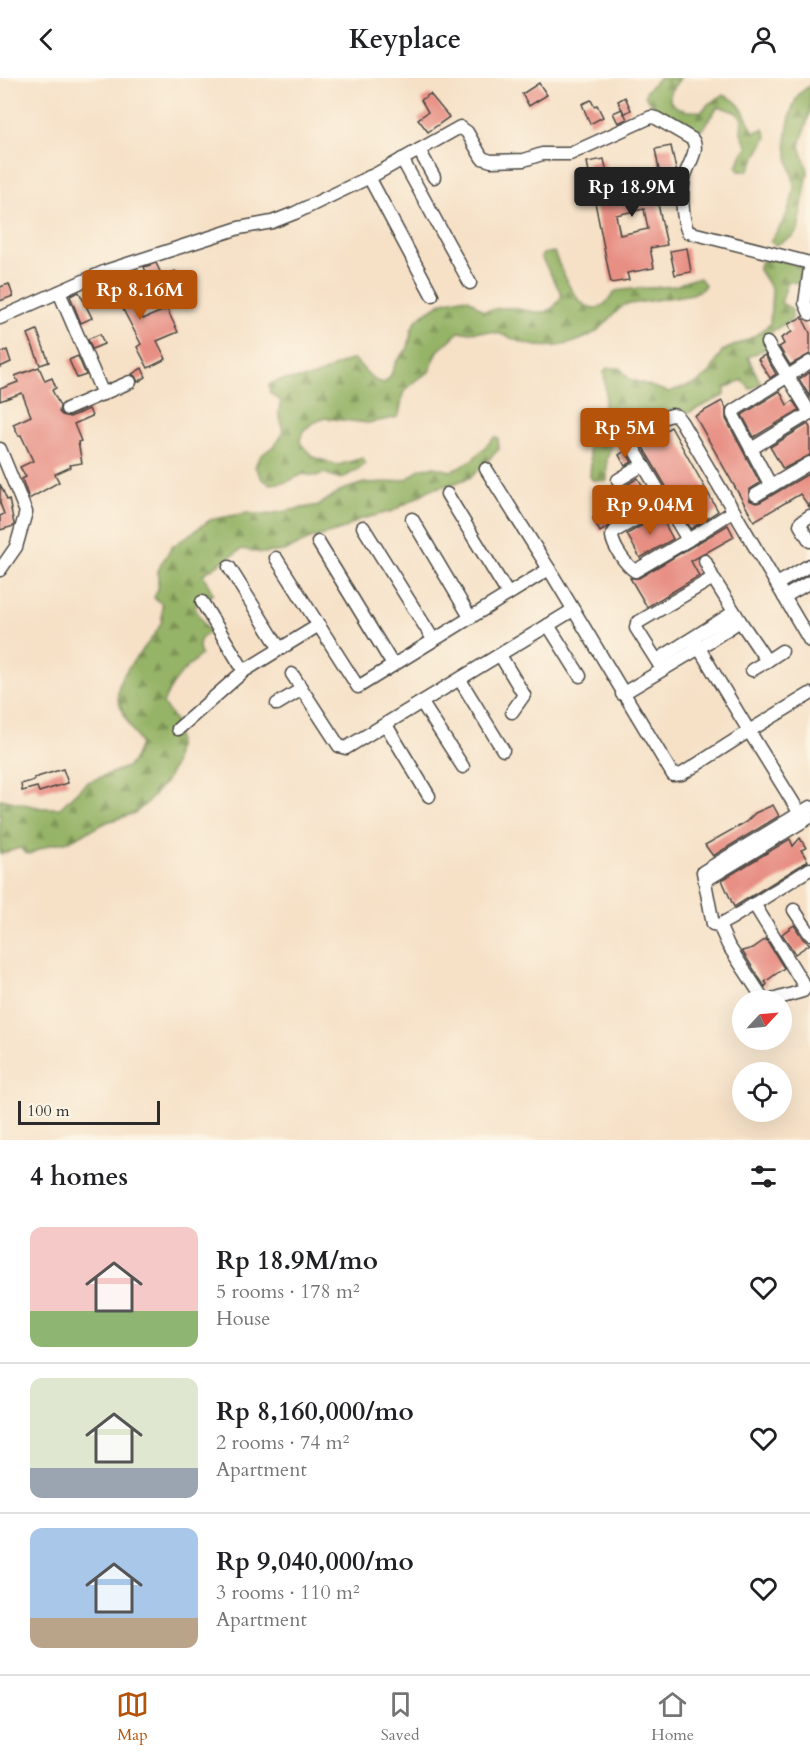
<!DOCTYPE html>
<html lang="en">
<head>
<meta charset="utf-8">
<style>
  :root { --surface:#fff; --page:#f6f6f6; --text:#202124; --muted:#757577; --line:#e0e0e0; --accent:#b45309 }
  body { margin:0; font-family:Cardo,serif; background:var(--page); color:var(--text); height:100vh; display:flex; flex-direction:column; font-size:22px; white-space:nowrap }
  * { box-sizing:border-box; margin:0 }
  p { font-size:20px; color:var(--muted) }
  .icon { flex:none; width:33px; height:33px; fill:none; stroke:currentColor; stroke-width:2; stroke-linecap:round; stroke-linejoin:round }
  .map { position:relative; height:1062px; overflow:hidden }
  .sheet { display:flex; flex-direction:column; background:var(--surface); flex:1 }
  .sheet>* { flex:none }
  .needle { width:39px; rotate:64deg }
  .tools { position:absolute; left:732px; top:912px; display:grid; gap:12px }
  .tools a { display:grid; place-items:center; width:60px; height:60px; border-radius:50%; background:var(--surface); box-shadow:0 6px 24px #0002; font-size:30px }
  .scale { position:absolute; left:18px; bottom:15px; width:142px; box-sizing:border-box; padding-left:6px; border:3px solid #2b2b2b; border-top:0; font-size:16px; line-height:21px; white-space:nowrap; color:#2b2b2b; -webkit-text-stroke:4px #fcf5e5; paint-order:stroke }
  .price { position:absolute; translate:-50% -51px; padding:0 14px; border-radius:6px; background:var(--accent); color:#fff; font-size:20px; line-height:39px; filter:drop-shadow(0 2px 3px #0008) }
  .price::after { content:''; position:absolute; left:50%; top:36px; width:18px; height:14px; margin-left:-9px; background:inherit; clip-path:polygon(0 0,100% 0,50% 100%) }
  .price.on { background:#222; color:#fff }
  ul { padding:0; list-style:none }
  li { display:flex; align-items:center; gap:18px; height:150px; padding:0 30px }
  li+li { border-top:2px solid var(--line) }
  li span { display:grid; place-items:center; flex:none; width:168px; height:120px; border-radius:12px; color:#555 }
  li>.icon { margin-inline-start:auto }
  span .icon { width:72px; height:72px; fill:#fffc; stroke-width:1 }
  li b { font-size:26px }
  h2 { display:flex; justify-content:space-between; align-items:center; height:72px; padding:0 30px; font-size:26px }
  header { display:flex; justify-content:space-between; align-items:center; height:78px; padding:0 30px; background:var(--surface); font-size:27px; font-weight:700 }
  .dock { display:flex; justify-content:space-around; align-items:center; height:84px; border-top:2px solid var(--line); background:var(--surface); font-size:16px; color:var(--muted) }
  .dock a { display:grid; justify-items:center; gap:3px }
  .dock .on { color:var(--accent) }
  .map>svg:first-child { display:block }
  .forest { fill:url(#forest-firs); stroke:#607049; stroke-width:1.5 }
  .building { fill:#e88f84; fill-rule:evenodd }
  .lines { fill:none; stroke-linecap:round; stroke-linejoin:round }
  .minor-casing { stroke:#494642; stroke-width:15 }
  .minor { stroke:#fff; stroke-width:12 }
</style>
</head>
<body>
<header><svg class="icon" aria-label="back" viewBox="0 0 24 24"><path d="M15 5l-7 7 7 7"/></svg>Keyplace<svg class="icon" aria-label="person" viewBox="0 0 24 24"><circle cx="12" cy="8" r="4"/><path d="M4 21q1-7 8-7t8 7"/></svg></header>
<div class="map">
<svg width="810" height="1062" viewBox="0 0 810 1062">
  <defs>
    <pattern id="forest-firs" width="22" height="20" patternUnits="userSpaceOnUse" patternTransform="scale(1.5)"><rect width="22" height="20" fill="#96b467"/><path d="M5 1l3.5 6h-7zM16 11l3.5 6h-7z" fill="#7b9355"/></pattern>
  </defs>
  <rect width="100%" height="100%" fill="#fcf5e5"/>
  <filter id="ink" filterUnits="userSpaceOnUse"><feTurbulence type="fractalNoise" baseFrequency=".0167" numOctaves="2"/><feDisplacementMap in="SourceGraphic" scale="12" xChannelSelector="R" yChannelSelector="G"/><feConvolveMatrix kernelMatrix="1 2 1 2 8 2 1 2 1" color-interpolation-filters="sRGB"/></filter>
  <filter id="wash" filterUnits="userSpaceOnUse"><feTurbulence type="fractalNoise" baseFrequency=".008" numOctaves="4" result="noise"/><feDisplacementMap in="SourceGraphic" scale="24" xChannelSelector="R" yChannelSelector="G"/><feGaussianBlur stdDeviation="1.35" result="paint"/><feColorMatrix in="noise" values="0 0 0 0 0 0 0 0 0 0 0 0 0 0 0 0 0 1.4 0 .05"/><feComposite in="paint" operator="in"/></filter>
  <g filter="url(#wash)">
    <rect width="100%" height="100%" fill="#f6e1c7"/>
    <!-- forest -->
    <g class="forest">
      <path d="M659,0H680L670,14V23C679,33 688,34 702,33L708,26L723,17C744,24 744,38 754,54L764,51L767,59L748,93H739L737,89L742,76L748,70L741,55L742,40L735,34L718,28L703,51C677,55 660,36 645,18L646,13Z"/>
      <path d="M810,7V33L800,68L808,93L798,152L792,159L775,167L770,163C782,148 792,129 794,109C794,97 788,85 787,74C784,60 791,28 799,16C802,13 807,10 810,7Z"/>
      <path d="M554,174C561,191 579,243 603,227C608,224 612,217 616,213C635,210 654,210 673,208C683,206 691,199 700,200L705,207L702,211L693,216L624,227C613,235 606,248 594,255C574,267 549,272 527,266C516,263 507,257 496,255C485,252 471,254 459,254L438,273L429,294L416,302L403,315L399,337L395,340L368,345L325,340L313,345L303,353L300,362L301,366L313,379L338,387L363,380L365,385L359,391L341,401L324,395L316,398L303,396L287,404L270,406L262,401L255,389C259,372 277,372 282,356C284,348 281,344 279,337C278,333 280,327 281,323L270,315L269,307C281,298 294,303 308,300C324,296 337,285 354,281L374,302L384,305L390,299L396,284L408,270L412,250L418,240L443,224L461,220L469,221L483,233C492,232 503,229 512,230C535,233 549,243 562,217L541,179L543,176Z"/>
      <polygon points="769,180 802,188 798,205 788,203 781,225 792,231 792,241 771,254 769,269 748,279 761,306 750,311 742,302 725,310 725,317 686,336 680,331 651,336 618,346 607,381 607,403 592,402 590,398 591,384 588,370 600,346 606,317 604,294 607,290 620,290 629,301 668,314 695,306 709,296 722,273 753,259 770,246 772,212 759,192 759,188 761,184"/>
      <path d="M495,359L498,360L499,371L471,399L453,406L431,411L393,433L358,442L344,451L307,462L286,473L262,475L242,471L203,496L213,516L195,527L197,534L209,554C199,561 197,565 201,577C184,591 171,605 163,626L175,642V652L178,662L174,687L166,703L148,724L135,735L107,744L69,763L49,767L29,776L25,775L20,770L0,776V721L42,730H60L86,705L127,689L133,683L140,666C133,652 121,635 118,620C114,594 152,568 161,545C163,540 162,532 162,526L154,520L158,511V493L162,484L172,469L210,442L246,435L264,437L319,427L342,412L364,405L391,404L407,401L421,390L434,389L451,393L472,382Z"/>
    </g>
    <g id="blocks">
      <!-- building -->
      <g class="building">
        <polygon points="539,5 547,17 529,28 522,16"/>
        <polygon points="430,16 449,39 428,54 418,41 428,34 421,22"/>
        <polygon points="625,19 631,32 624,36 618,23"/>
        <polygon points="591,22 594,28 597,27 603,39 590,46 582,26"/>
        <polygon points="622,31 627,41 618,45 613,35"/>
        <path d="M671,68L677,96L674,123L658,126L667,167L650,170L654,190L627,195L629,202L611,205L587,84L604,81L612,118L662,108L655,71ZM644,131L648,151L620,157L616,137Z"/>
        <polygon points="687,170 691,194 675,197 670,173"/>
        <polygon points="156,185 163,200 155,203 152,196 148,198 144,189"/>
        <polygon points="175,193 181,206 171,211 165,199"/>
        <polygon points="118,198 125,212 129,211 143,241 167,231 178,254 157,263 166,281 148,290 137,269 141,266 117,220 104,226 95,207"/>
        <polygon points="9,206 13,218 0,223 0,209"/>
        <polygon points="79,214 92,240 81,245 70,218"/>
        <polygon points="802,239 810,255 810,276 790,287 779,269 784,266 781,260 792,254 788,246"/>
        <polygon points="37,252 49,284 40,287 28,256"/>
        <polygon points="100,256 104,266 92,271 88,261"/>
        <polygon points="7,272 11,284 0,289 0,275"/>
        <polygon points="765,277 776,296 770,300 758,281"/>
        <polygon points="78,278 86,297 77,300 69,282"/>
        <polygon points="39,289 45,303 52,300 56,310 52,312 60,328 59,334 62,337 70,339 89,331 92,338 74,346 81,363 78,364 82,385 70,387 71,389 55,396 59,404 29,421 22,401 26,399 20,389 33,383 21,357 19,358 13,346 31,338 22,315 0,323 0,311 18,304 15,298"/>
        <polygon points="142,290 146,299 138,304 135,298 132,296"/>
        <polygon points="810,294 810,319 799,301"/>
        <polygon points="780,313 787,327 793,323 799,332 754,359 742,337"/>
        <polygon points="722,323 726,330 726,341 760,405 749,412 749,422 756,425 760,424 810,395 810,430 800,416 754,443 695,338"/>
        <polygon points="808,346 810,350 810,377 783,391 770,369"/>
        <polygon points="671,349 718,433 691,451 641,366"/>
        <polygon points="625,373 632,384 625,388 619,377"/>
        <polygon points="638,400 651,423 600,454 593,440 631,419 625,408"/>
        <polygon points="0,406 7,422 9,421 14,446 14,448 0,452 0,438 4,436 0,425"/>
        <polygon points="660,437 673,461 640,480 627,456"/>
        <polygon points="728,447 734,459 691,483 699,498 647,529 630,500 639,500"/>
        <polygon points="63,691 68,705 39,714 37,709 22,713 21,706 35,702 34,700"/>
        <polygon points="773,727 779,738 713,778 705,767 746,744 755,735"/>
        <polygon points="800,760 806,770 801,772 808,783 734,829 722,802 790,761 793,768"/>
        <polygon points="794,847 803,861 810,866 795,876 782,856"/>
        <polygon points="766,861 784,890 765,904 767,906 765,909 742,873 753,870"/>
      </g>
    </g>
  </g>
  <g filter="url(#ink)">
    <use href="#blocks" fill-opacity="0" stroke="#494642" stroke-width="1.5"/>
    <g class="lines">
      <defs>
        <g id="minor">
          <polyline points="419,72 434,99"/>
          <polyline points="402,81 470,205"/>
          <polyline points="369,99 432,217"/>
          <polyline points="810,190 805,225 810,236"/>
          <polyline points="59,214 103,316"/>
          <path d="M0,240L106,193L239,150L272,144L295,135L376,96L460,49L467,54L482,80L491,83L524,82L542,76H570L651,39L656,40L692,61C701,72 686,89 684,101C681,116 682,141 688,154L810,185"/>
          <polyline points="767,265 810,335"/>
          <polyline points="67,331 130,304"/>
          <polyline points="0,371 26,434 16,469 0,492"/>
          <polyline points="751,371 810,335"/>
          <polyline points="486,391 549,491"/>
          <polyline points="618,402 643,387"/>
          <polyline points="771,408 733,337 733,333 810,284"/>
          <polyline points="447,416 508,516"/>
          <polyline points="756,417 810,385"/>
          <path d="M666,424L615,453L612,458C613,469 626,487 635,493L688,462"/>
          <polyline points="734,433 688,462 625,356 625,351 672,337 677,338 682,345 810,563"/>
          <polyline points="810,438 801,444 800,447 810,463"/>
          <polyline points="412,441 470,539"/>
          <polyline points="363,449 433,561"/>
          <polyline points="318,464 393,587"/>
          <polyline points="276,480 358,609 549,491 673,697 682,696 749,653 804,742"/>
          <polyline points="705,483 713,500"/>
          <polyline points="229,489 280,571"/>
          <polyline points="777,506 810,487"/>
          <polyline points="784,519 810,504"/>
          <polyline points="202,524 244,593 319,547"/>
          <polyline points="548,547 580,598"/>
          <polyline points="695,564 699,570 740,543"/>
          <polyline points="500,577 524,617 512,634"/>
          <polyline points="657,582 734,534"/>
          <polyline points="767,583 782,573"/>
          <polyline points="662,591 636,550 637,545 713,500 740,543 767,583 752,592"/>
          <polyline points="292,596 339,668 346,670 573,532"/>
          <polyline points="460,602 503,672"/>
          <polyline points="622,616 699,570 749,653 810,616"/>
          <polyline points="422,625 463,689"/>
          <polyline points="277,626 302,611"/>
          <polyline points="386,647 429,718"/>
          <polyline points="178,651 244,593"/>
          <polyline points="810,729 703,794 713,846 719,847 732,840 810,791"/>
          <polyline points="706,802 810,739"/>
          <polyline points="754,826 805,909 803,913 772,922"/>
          <polyline points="794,832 810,856"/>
          <polyline points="719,847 728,867 764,922"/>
        </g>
      </defs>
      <!-- minor casing -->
      <use href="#minor" class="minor-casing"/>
      <!-- minor -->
      <use href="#minor" class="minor"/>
    </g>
  </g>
</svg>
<div class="tools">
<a><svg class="needle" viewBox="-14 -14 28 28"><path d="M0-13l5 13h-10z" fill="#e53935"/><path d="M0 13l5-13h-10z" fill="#757577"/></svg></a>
<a><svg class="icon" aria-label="locate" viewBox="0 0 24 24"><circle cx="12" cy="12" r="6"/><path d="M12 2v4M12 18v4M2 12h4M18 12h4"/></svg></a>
</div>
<div class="scale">100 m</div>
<b class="price on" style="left:632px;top:140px">Rp 18.9M</b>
<b class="price" style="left:140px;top:243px">Rp 8.16M</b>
<b class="price" style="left:625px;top:381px">Rp 5M</b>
<b class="price" style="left:650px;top:458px">Rp 9.04M</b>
</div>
<section class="sheet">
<h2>4 homes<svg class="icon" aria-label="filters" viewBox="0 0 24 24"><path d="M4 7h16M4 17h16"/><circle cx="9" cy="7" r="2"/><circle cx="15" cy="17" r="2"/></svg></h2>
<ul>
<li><span style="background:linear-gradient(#f6c9c9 70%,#8fb573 0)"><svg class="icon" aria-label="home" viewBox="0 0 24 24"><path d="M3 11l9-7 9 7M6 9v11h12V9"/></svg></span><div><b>Rp 18.9M/mo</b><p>5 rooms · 178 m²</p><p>House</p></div><svg class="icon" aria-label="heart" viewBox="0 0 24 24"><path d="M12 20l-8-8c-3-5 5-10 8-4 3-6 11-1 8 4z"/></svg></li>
<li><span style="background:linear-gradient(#dfe7d0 75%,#9aa5b1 0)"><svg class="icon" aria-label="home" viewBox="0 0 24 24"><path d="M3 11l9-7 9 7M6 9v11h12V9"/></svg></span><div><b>Rp 8,160,000/mo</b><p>2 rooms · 74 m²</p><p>Apartment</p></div><svg class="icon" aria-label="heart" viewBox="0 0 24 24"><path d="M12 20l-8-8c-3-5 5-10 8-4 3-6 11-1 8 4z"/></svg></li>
<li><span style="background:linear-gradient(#a9c7e8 75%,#b9a48a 0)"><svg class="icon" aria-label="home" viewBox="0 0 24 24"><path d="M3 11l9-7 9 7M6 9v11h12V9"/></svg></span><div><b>Rp 9,040,000/mo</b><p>3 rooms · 110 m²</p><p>Apartment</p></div><svg class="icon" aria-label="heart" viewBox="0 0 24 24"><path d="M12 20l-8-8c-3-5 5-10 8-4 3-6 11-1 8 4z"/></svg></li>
</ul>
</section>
<nav class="dock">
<a class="on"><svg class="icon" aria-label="map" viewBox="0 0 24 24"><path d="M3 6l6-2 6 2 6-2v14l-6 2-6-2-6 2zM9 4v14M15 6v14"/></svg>Map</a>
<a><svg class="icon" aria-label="saved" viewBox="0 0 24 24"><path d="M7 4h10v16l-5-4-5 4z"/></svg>Saved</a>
<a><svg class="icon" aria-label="home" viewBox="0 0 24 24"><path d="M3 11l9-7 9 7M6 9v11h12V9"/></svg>Home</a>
</nav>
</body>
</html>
